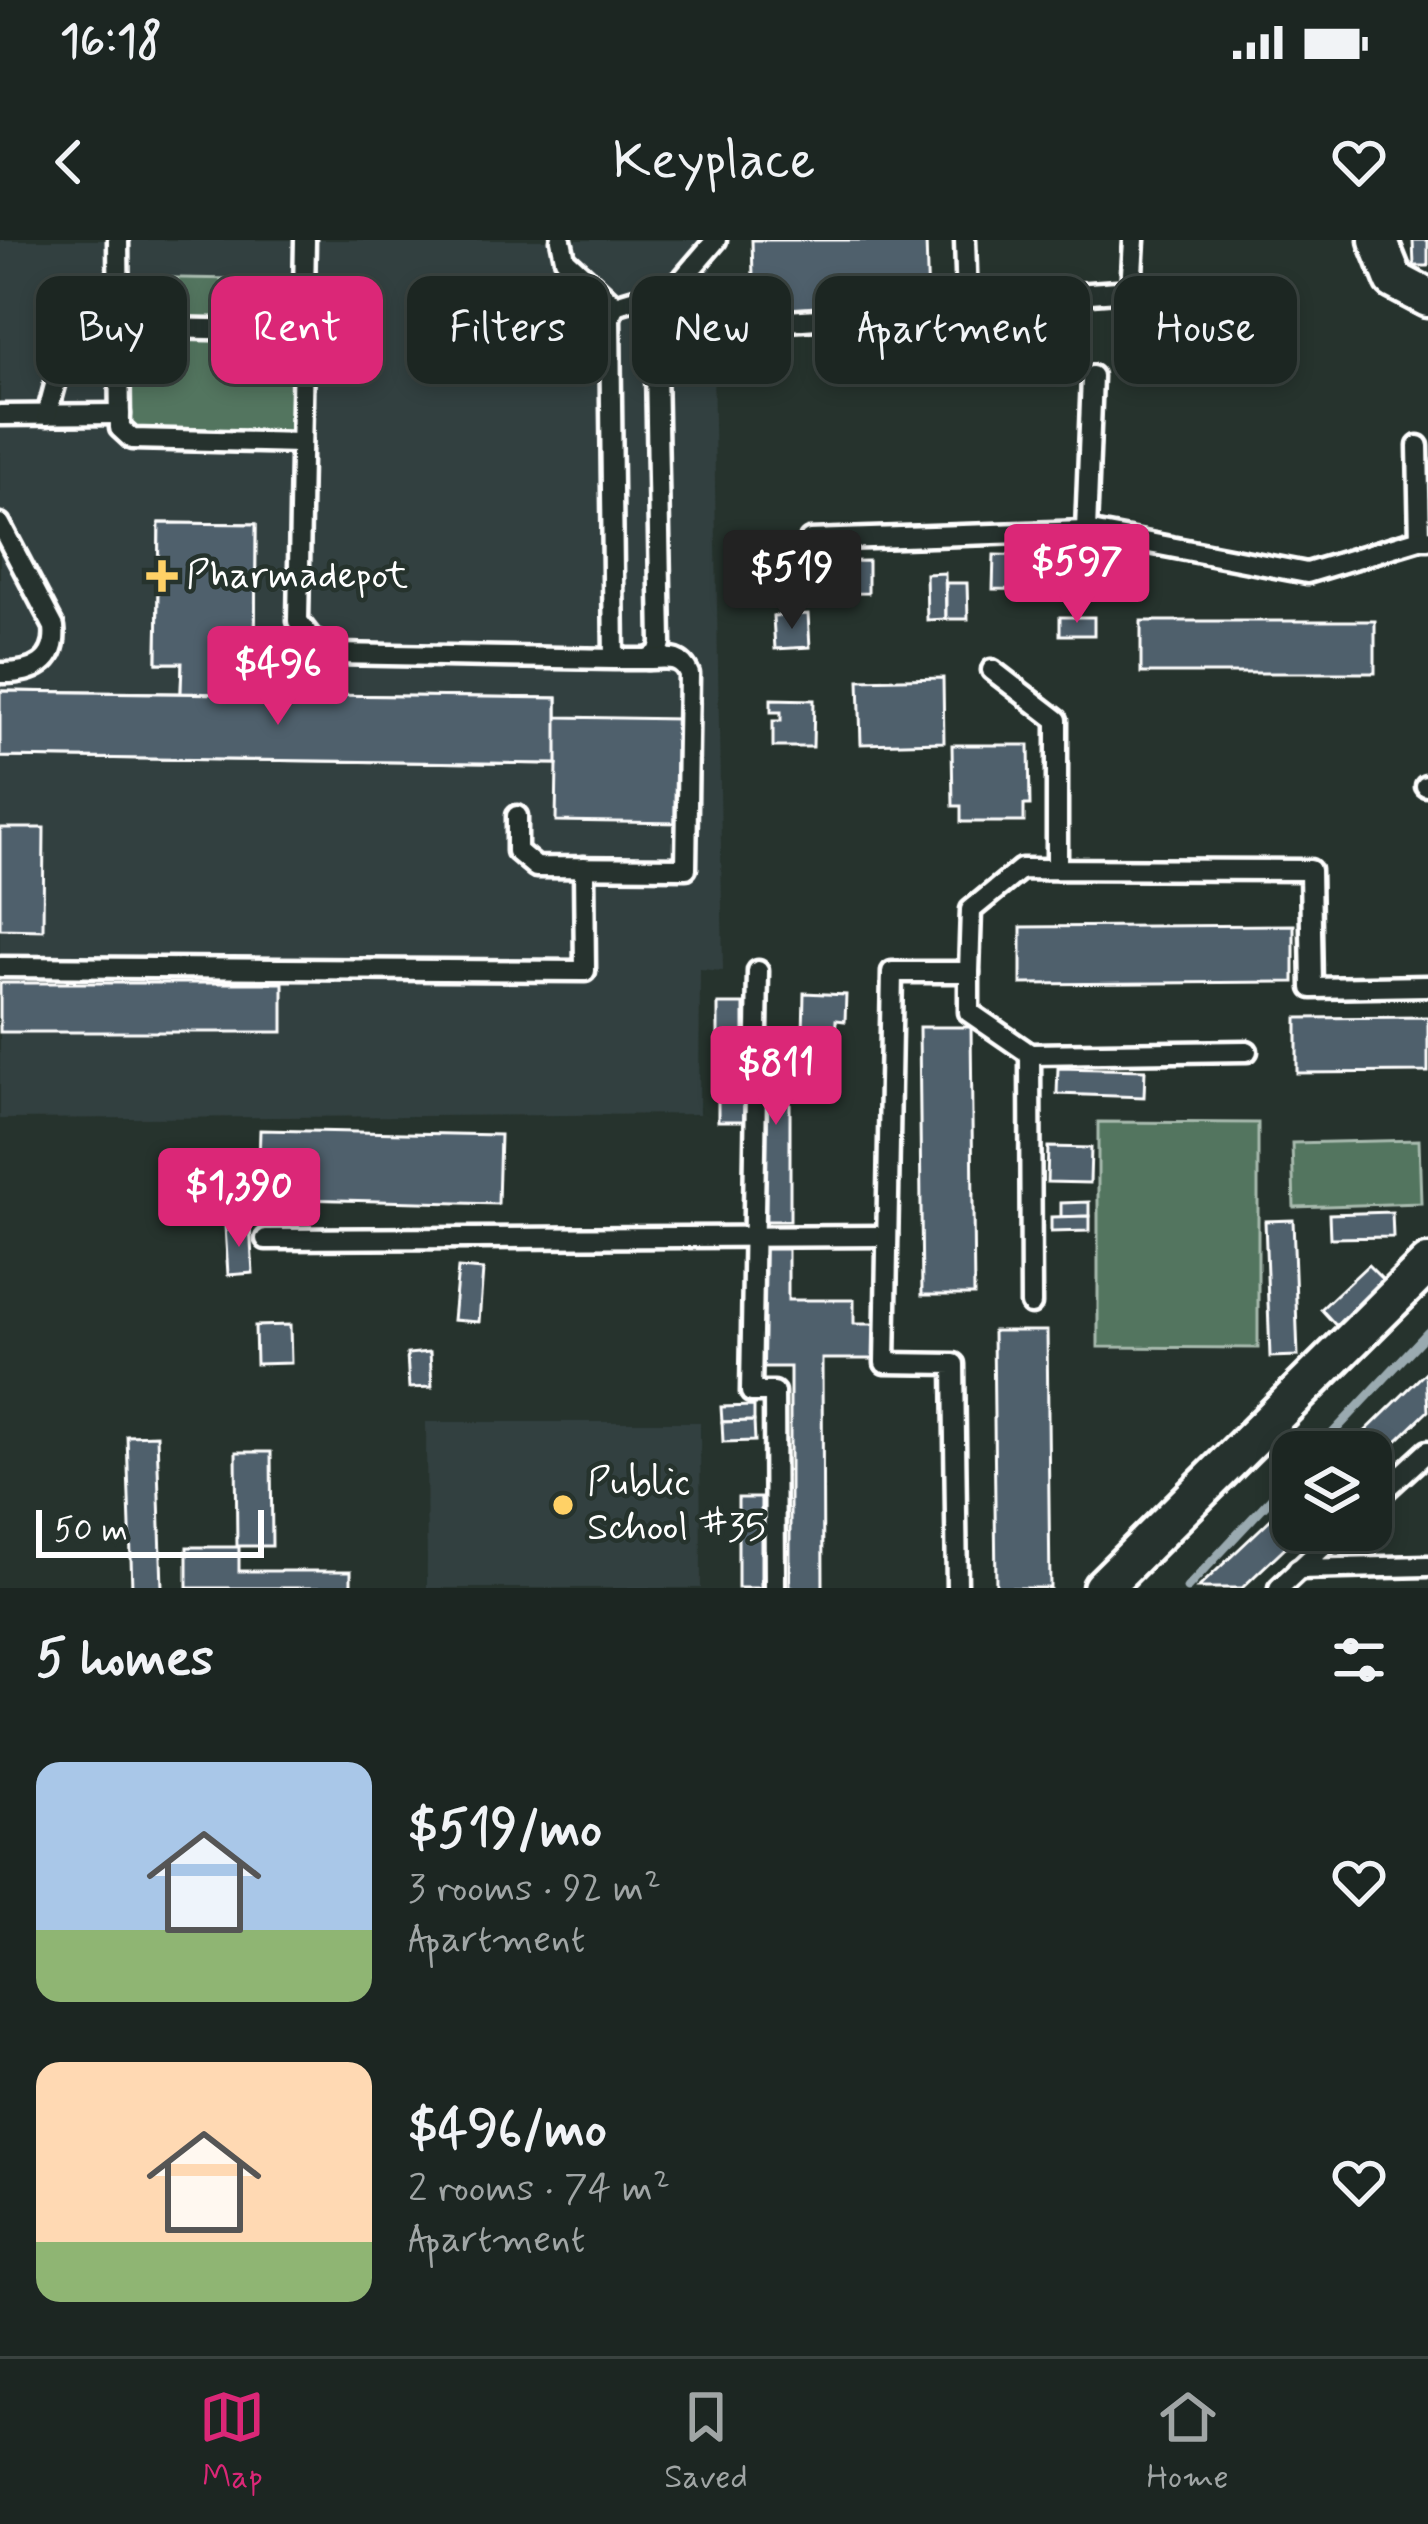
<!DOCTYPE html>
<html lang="en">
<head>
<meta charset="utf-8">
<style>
  :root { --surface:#1c2622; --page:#252e2a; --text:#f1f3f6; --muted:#a0a5a5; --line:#3a4340; --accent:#db2777 }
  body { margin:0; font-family:Mynerve,sans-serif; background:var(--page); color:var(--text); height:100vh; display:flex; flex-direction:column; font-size:45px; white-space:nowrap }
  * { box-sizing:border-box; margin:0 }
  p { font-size:39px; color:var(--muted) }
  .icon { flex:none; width:66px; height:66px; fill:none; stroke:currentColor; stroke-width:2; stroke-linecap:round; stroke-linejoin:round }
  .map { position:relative; height:1348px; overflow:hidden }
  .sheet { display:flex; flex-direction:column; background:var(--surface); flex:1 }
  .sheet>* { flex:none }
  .top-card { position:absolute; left:36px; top:36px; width:1356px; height:108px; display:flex; gap:24px }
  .controls { position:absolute; left:1272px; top:1191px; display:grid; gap:24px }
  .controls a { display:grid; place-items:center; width:120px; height:120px; border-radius:24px; background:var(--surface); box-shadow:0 6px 18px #0003,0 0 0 3px var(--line); font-size:60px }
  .scale { position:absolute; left:36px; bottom:30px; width:228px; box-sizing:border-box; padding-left:12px; border:6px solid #fff; border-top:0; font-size:33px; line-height:42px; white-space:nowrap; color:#fff; -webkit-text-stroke:9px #26332d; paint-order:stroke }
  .price { position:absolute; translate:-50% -102px; padding:0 27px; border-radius:12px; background:var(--accent); color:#fff; font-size:39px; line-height:78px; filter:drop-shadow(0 3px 6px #0008) }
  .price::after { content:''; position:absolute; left:50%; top:72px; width:36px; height:27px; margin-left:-18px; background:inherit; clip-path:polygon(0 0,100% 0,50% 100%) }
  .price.on { background:#222; color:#fff }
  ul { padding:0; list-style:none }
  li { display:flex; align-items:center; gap:36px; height:300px; padding:0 36px }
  li span { display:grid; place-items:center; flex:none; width:336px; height:240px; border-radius:24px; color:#555 }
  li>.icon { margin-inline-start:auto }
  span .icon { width:144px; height:144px; fill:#fffc; stroke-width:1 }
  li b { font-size:51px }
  h2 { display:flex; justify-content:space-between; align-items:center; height:144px; padding:0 36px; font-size:51px }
  .pill { padding:0 42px; border-radius:24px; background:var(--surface); box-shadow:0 6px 18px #0003,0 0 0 3px var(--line); font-size:42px; line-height:108px }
  .pill.on { background:var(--accent); color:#fff }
  .status { display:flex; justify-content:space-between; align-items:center; height:84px; padding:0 60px; background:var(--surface); direction:ltr }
  .status svg { height:33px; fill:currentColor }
  header { display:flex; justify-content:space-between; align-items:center; height:156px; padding:0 36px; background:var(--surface); font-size:54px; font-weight:600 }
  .dock { display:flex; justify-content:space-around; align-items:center; height:168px; border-top:3px solid var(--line); background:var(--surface); font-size:33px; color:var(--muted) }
  .dock a { display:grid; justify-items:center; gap:6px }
  .dock .on { color:var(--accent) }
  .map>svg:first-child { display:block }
  .built { fill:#334040 }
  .green { fill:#52745e; stroke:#a8baae; stroke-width:3 }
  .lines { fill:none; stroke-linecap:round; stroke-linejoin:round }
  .stream { stroke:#9aaab0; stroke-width:9 }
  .building { fill:#50606c; stroke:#fff; stroke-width:3 }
  .service-casing { stroke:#fff; stroke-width:27 }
  .minor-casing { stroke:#fff; stroke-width:45 }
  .service { stroke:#26332d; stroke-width:18 }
  .minor { stroke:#26332d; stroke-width:36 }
  .poi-dot { fill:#ffd166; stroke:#26332d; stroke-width:4.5 }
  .labels { text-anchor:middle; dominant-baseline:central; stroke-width:9; stroke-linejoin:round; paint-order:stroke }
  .poi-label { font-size:39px; fill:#fff; stroke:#26332d; text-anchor:start }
</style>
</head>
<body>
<div class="status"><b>16:18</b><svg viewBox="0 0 49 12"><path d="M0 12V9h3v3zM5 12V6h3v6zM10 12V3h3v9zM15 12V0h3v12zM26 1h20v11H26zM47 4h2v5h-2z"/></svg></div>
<header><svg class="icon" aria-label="back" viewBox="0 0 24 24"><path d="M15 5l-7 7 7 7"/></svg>Keyplace<svg class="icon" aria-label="heart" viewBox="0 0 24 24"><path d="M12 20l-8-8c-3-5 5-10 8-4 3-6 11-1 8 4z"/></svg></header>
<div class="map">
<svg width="1428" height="1348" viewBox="0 0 1428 1348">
  <rect width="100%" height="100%" fill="#26332d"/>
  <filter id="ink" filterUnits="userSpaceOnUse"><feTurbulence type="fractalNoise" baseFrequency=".00833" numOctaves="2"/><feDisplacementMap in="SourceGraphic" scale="24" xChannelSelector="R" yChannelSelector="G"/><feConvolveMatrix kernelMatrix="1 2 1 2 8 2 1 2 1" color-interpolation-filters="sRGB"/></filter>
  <g filter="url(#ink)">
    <!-- built -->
    <g class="built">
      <polygon points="0,0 711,0 723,731 700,729 699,874 0,879"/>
      <polygon points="426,1182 700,1182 701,1348 427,1348"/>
    </g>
    <!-- green -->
    <g class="green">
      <polygon points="119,37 304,40 301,203 132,199 120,188"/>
      <polygon points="1098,882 1258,883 1258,1108 1098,1107"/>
      <polygon points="1419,900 1421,963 1294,967 1292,903"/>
    </g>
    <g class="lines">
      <!-- stream -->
      <g class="stream">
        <polyline points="1315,1212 1428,1092"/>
        <polyline points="1187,1348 1293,1235"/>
      </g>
    </g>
    <!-- building -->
    <g class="building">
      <polygon points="752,0 926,0 928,65 754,74"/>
      <polygon points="1413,0 1428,0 1428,26 1414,26"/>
      <polygon points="159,283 256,284 255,423 231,423 230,454 557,458 557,477 680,479 679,583 556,581 557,524 0,517 0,451 181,453 182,423 157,423"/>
      <polygon points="159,283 256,284 255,423 231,423 230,454 181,453 182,423 157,423"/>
      <polygon points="994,315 1043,316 1043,350 993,349"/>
      <polygon points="868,321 868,353 791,354 790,322"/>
      <polygon points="945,333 946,379 927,380 926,334"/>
      <polygon points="946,343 967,343 968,379 946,379"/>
      <polygon points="808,374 810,407 775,409 773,376"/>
      <rect x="1060" y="377" width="34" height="18"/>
      <rect x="1141" y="381" width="234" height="52"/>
      <polygon points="943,438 944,502 861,504 859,440"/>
      <polygon points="0,451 557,458 557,524 0,517"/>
      <polygon points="771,459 814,460 813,507 773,507 773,481 781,481 781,472 771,472"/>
      <polygon points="952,505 1029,505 1030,565 1024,565 1024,582 961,582 961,566 953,566"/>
      <polygon points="0,588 44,588 43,690 0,689"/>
      <polygon points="1294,685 1294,742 1021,744 1021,687"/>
      <rect x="0" y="743" width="283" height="49"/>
      <polygon points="804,753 846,755 845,781 836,780 835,798 803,796"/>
      <rect x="718" y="764" width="26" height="117"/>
      <polygon points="1428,777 1428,832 1297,833 1297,778"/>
      <polygon points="919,787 971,787 974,1055 922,1055"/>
      <rect x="763" y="795" width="27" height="186"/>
      <polygon points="1058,828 1145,830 1144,857 1057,854"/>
      <polygon points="260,890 500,895 498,964 258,958"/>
      <polygon points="1048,907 1091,908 1090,943 1047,942"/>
      <polygon points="1089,962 1089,976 1061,977 1061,963"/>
      <polygon points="1392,972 1393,997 1330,998 1329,974"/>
      <polygon points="1089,976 1089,991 1051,992 1051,977"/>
      <polygon points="1293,980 1298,1116 1270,1117 1265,981"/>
      <polygon points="250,985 253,1033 228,1035 225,986"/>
      <polygon points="760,1009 788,1009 788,1060 854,1060 854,1084 883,1084 883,1119 822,1119 823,1348 790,1348 790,1127 760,1127"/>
      <polygon points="1368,1025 1389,1046 1341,1091 1321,1069"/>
      <polygon points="458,1028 483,1030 479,1082 453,1080"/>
      <polygon points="290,1085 291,1123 256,1124 255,1086"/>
      <polygon points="993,1091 1047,1091 1050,1348 996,1348"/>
      <polygon points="430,1112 432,1147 409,1148 407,1114"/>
      <polygon points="1426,1132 1428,1171 1371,1226 1371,1212 1344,1212"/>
      <polygon points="754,1166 754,1181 722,1182 721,1167"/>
      <polygon points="754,1181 755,1201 723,1202 722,1182"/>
      <polygon points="157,1195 162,1348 132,1348 127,1196"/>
      <polygon points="236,1212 271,1212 272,1306 237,1306"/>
      <rect x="738" y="1258" width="23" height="90"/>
      <polygon points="1276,1274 1297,1296 1242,1348 1198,1348"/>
      <polygon points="187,1307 239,1307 239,1331 351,1331 351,1348 187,1348"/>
    </g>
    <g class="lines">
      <defs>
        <g id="service">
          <polyline points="118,0 120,188 132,199 301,203"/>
          <polyline points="305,0 298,381 312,399 334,414 614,419 610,78 615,65 635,59 649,63 655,71 661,403 658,414 647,419 614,419"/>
          <polyline points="561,0 565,19 615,65"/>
          <polyline points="967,62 1131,50 1134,0"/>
          <polyline points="655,71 716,0"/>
          <polyline points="757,83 939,71 967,62 965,0"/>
          <polyline points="0,175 120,174"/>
          <polyline points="47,175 66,104 91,84 118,73 161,88 303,91"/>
          <polyline points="1418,206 1420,299 1428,299"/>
          <path d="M0,284L54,387C58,423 32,434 0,433"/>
          <polyline points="1086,291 1092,136"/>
          <polyline points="810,300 1086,291 1307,333 1420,299"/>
          <polyline points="992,430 1057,480 1057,629"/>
          <polyline points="1426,546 1428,546"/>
          <path d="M517,576V611L536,627L686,628L689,434C681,414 666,419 647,419"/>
          <polyline points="0,727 585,731 584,627"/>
          <polyline points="758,731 751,1152 774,1152 775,1348"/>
          <polyline points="969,732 969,772 1030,814 1247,811"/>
          <polyline points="1030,814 1031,1064"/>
          <polyline points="266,999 887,996"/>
          <polyline points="1371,1263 1428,1211"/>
          <polyline points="1298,1329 1428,1326"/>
          <polyline points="957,1348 954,1124 885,1123 892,732 969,732 971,670 1021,629 1310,630 1312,748 1428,746"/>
          <polyline points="1279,1348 1341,1290"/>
        </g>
        <g id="minor">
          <polyline points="1378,0 1394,40 1428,58"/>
          <polyline points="1102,1348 1428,1024"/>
        </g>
      </defs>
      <!-- service casing -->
      <use href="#service" class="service-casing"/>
      <!-- minor casing -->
      <use href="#minor" class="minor-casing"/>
      <!-- service -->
      <use href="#service" class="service"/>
      <!-- minor -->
      <use href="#minor" class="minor"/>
    </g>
  </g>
  <!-- markers -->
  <g class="poi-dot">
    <path d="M156 318h12v12h12v12h-12v12h-12v-12h-12v-12h12z"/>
    <circle cx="563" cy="1265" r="12"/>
  </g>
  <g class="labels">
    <!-- poi labels -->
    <g class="poi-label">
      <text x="186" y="336">Pharmadepot</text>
      <text x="587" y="1243">Public<tspan x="587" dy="45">School #35</tspan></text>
    </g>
  </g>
</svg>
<div class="controls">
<a><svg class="icon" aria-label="layers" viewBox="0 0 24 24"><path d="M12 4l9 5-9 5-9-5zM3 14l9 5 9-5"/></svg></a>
</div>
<div class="scale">50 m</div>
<b class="price" style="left:1077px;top:386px">$597</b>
<b class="price on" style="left:792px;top:392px">$519</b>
<b class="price" style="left:278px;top:488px">$496</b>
<b class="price" style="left:776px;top:888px">$811</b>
<b class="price" style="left:239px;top:1010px">$1,390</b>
<div class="top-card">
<a class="pill">Buy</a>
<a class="pill on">Rent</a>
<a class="pill">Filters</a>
<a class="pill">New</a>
<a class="pill">Apartment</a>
<a class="pill">House</a>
</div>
</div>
<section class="sheet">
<h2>5 homes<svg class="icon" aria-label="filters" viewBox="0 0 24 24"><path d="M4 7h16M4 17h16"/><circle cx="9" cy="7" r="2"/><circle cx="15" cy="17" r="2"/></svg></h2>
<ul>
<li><span style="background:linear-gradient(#a9c7e8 70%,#8fb573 0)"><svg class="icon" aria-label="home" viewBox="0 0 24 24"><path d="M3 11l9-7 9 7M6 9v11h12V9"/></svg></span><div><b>$519/mo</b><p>3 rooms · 92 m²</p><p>Apartment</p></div><svg class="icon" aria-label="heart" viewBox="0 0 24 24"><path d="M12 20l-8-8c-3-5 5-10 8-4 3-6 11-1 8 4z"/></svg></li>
<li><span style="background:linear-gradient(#ffd9b3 75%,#8fb573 0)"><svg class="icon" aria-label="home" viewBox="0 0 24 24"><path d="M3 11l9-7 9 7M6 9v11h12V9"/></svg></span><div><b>$496/mo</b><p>2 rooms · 74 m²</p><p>Apartment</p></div><svg class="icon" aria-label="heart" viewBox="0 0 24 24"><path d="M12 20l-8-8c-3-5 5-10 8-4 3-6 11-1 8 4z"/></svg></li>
</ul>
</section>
<nav class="dock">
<a class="on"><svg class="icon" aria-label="map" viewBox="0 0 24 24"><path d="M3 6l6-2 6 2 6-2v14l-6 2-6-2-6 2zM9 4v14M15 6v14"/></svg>Map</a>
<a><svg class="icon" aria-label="saved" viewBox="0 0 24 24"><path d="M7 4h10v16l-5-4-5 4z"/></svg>Saved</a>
<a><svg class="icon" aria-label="home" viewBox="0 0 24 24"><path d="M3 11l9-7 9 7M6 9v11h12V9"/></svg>Home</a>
</nav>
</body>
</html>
